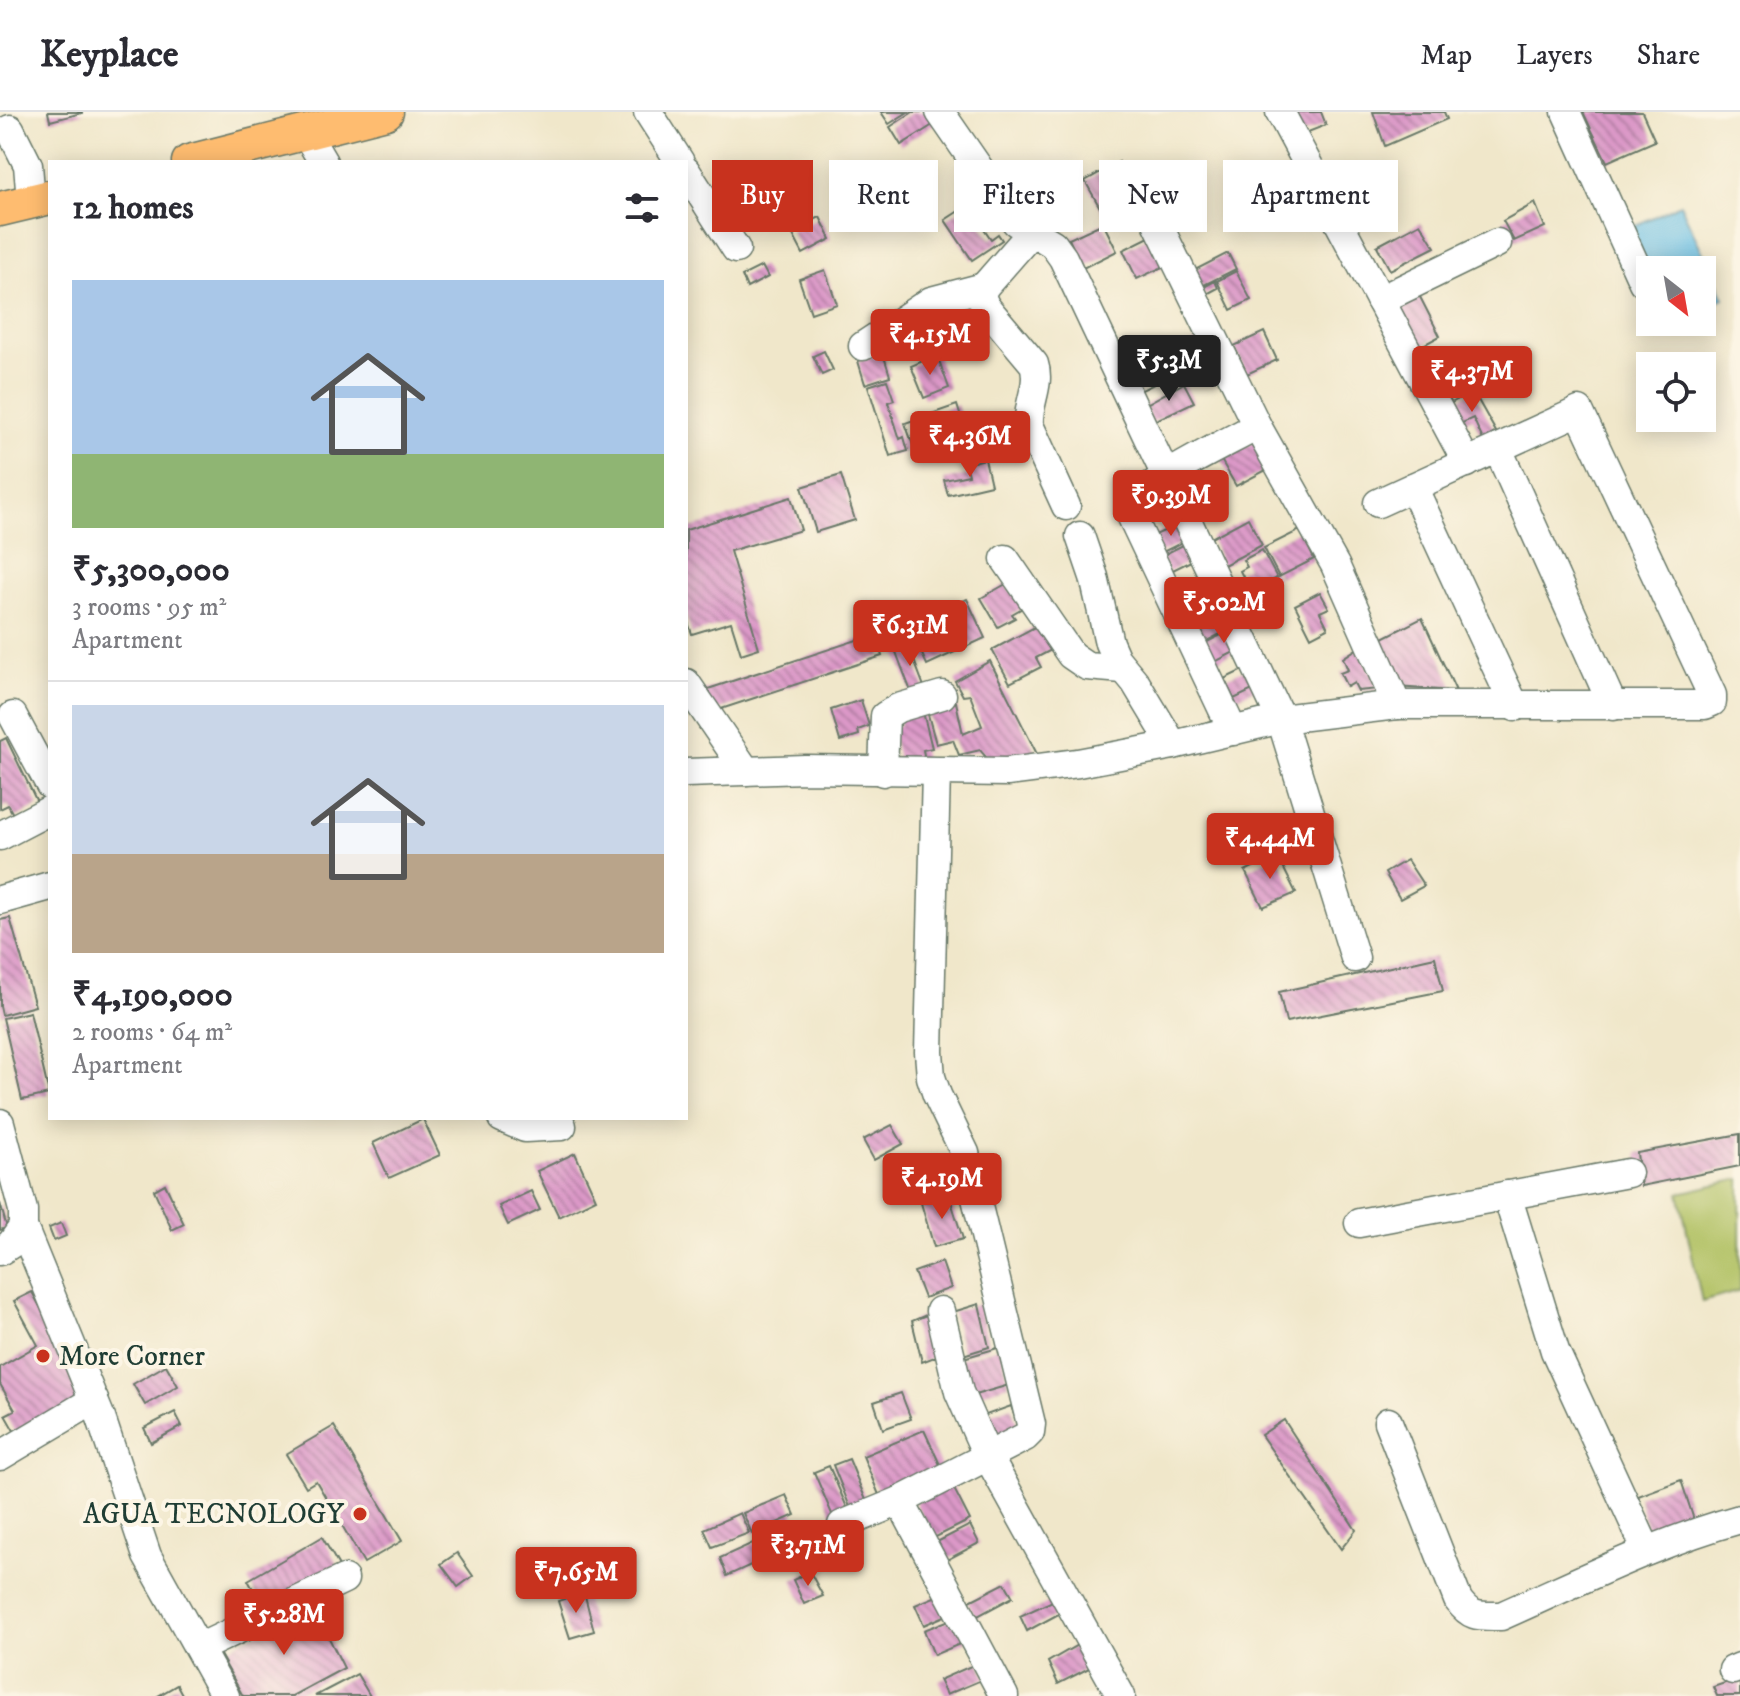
<!DOCTYPE html>
<html lang="en">
<head>
<meta charset="utf-8">
<style>
  :root { --surface:#fff; --page:#f7f7f7; --text:#2b2b33; --muted:#7c7c81; --line:#e1e1e2; --accent:#c8321e }
  body { margin:0; font-family:"IM FELL DW Pica",serif; background:var(--page); color:var(--text); height:100vh; display:flex; flex-direction:column; font-size:30px; white-space:nowrap }
  * { box-sizing:border-box; margin:0 }
  p { font-size:26px; color:var(--muted) }
  .icon { flex:none; width:44px; height:44px; fill:none; stroke:currentColor; stroke-width:2; stroke-linecap:round; stroke-linejoin:round }
  .map { position:relative; flex:1; overflow:hidden }
  .drawer { position:absolute; left:48px; top:48px; width:640px; height:960px; display:flex; flex-direction:column; background:var(--surface); border-radius:0px; box-shadow:0 4px 20px #0003 }
  .drawer>* { flex:none }
  .hud { position:absolute; left:712px; top:48px; width:760px; height:72px; display:flex; gap:16px }
  .needle { width:52px; rotate:149deg }
  .buttons { position:absolute; left:1636px; top:144px; display:grid; gap:16px }
  .buttons a { display:grid; place-items:center; width:80px; height:80px; border-radius:0px; background:var(--surface); box-shadow:0 4px 20px #0003; font-size:40px }
  .price { position:absolute; translate:-50% -68px; padding:0 18px; border-radius:8px; background:var(--accent); color:#fff; font-size:26px; line-height:52px; filter:drop-shadow(0 2px 4px #0008) }
  .price::after { content:''; position:absolute; left:50%; top:48px; width:24px; height:18px; margin-left:-12px; background:inherit; clip-path:polygon(0 0,100% 0,50% 100%) }
  .price.current { background:#222; color:#fff }
  ul { padding:0; list-style:none }
  li { display:grid; align-content:center; gap:16px; height:424px; padding:0 24px }
  li+li { border-top:2px solid var(--line) }
  li span { display:grid; place-items:center; height:248px; border-radius:0px; color:#555 }
  li>.icon { margin-inline-start:auto }
  span .icon { width:144px; height:144px; fill:#fffc; stroke-width:1 }
  li b { font-size:34px }
  h2 { display:flex; justify-content:space-between; align-items:center; height:96px; padding:0 24px; font-size:34px }
  .chip { padding:0 28px; border-radius:0px; background:var(--surface); box-shadow:0 4px 20px #0003; font-size:28px; line-height:72px }
  .chip.current { background:var(--accent); color:#fff }
  header { display:flex; align-items:center; gap:48px; box-sizing:border-box; height:112px; padding:0 40px; background:var(--surface); border-bottom:2px solid var(--line) }
  header strong { font-size:38px }
  nav { display:flex; gap:44px; margin-inline-start:auto; font-size:28px }
  .map>svg:first-child { display:block }
  .green { fill:#b1c164; stroke:#687f4c; stroke-width:2 }
  .water { fill:#69c0e6; stroke:#447e8d; stroke-width:2 }
  .building { fill:url(#building-back-hatch) }
  .lines { fill:none; stroke-linecap:round; stroke-linejoin:round }
  .minor-casing { stroke:#687868; stroke-width:31 }
  .major-casing { stroke:#687868; stroke-width:37 }
  .minor { stroke:#fff; stroke-width:28 }
  .major { stroke:#febc70; stroke-width:34 }
  .poi-dot { fill:#c8321e; stroke:#fcf5e5; stroke-width:3 }
  .labels { text-anchor:middle; dominant-baseline:central; stroke-width:8; stroke-linejoin:round; paint-order:stroke }
  .poi-label { font-size:28px; fill:#1f3d34; stroke:#fcf5e5; text-anchor:start }
</style>
</head>
<body>
<header>
<strong>Keyplace</strong>
<nav><a>Map</a><a>Layers</a><a>Share</a></nav>
</header>
<div class="map">
<svg width="1740" height="1584" viewBox="0 0 1740 1584">
  <defs>
    <pattern id="building-back-hatch" width="6" height="6" patternUnits="userSpaceOnUse" patternTransform="scale(2)"><rect width="6" height="6" fill="#db98c7"/><path d="M-1 5l2 2M0 0l6 6M5-1l2 2" fill="none" stroke="#b17da2"/></pattern>
  </defs>
  <rect width="100%" height="100%" fill="#fcf5e5"/>
  <filter id="ink" filterUnits="userSpaceOnUse"><feTurbulence type="fractalNoise" baseFrequency=".0125" numOctaves="2"/><feDisplacementMap in="SourceGraphic" scale="16" xChannelSelector="R" yChannelSelector="G"/><feConvolveMatrix kernelMatrix="1 2 1 2 8 2 1 2 1" color-interpolation-filters="sRGB"/></filter>
  <filter id="wash" filterUnits="userSpaceOnUse"><feTurbulence type="fractalNoise" baseFrequency=".006" numOctaves="4" result="noise"/><feDisplacementMap in="SourceGraphic" scale="32" xChannelSelector="R" yChannelSelector="G"/><feGaussianBlur stdDeviation="1.8" result="paint"/><feColorMatrix in="noise" values="0 0 0 0 0 0 0 0 0 0 0 0 0 0 0 0 0 1.4 0 .05"/><feComposite in="paint" operator="in"/></filter>
  <g filter="url(#wash)">
    <rect width="100%" height="100%" fill="#f0e7ca"/>
    <!-- green -->
    <polygon class="green" points="1740,1067 1740,1179 1702,1190 1679,1081"/>
    <!-- water -->
    <polygon class="water" points="1680,92 1724,186 1702,197 1702,158 1650,158 1626,118"/>
    <g id="blocks">
      <!-- building -->
      <g class="building">
        <polygon points="48,0 82,0 82,1 50,9"/>
        <polygon points="881,0 908,0 889,12"/>
        <polygon points="913,0 929,0 936,11 901,33 890,15"/>
        <polygon points="1285,0 1321,0 1326,13 1298,24"/>
        <polygon points="1373,0 1444,0 1447,7 1385,34"/>
        <polygon points="1583,0 1642,0 1655,29 1607,50"/>
        <polygon points="1119,50 1140,93 1108,110 1085,69"/>
        <polygon points="1535,91 1545,115 1514,129 1503,109"/>
        <polygon points="968,93 991,127 998,122 1002,128 972,148 945,108"/>
        <polygon points="820,105 831,127 803,142 791,119"/>
        <polygon points="1103,111 1117,139 1083,156 1069,127"/>
        <polygon points="1420,111 1435,135 1390,158 1377,134"/>
        <polygon points="1155,122 1169,152 1137,167 1123,138"/>
        <polygon points="1228,141 1236,157 1200,175 1193,159"/>
        <polygon points="762,154 768,165 747,176 742,164"/>
        <polygon points="825,158 837,192 811,201 799,167"/>
        <polygon points="1236,159 1251,188 1231,198 1217,169"/>
        <polygon points="1215,169 1218,176 1205,183 1202,176"/>
        <polygon points="1419,183 1440,224 1416,237 1395,198"/>
        <polygon points="1264,220 1277,248 1247,262 1234,234"/>
        <polygon points="1204,225 1212,242 1178,258 1170,242"/>
        <polygon points="1163,231 1176,261 1138,280 1124,250"/>
        <polygon points="824,239 833,258 822,263 813,244"/>
        <polygon points="883,241 890,264 865,272 858,249"/>
        <polygon points="937,243 949,276 924,286 911,254"/>
        <polygon points="887,268 894,288 888,290 900,327 904,325 908,339 890,344 868,274"/>
        <polygon points="1184,271 1194,290 1152,310 1143,294"/>
        <polygon points="1473,279 1496,320 1483,328 1473,306 1458,313 1446,294"/>
        <polygon points="957,293 965,318 914,336 905,311"/>
        <polygon points="1256,329 1270,356 1236,374 1221,348"/>
        <polygon points="985,347 991,373 948,383 944,368 969,363 966,352"/>
        <polygon points="841,363 855,408 816,420 802,375"/>
        <polygon points="791,385 801,418 730,439 759,536 741,542 731,510 692,522 686,504 686,418"/>
        <polygon points="1248,406 1262,433 1222,454 1211,426"/>
        <polygon points="1181,411 1189,427 1161,441 1153,424"/>
        <polygon points="1300,418 1314,447 1279,465 1264,436"/>
        <polygon points="1189,430 1197,446 1169,460 1161,444"/>
        <polygon points="1262,438 1277,466 1251,480 1240,459 1247,455 1243,448"/>
        <polygon points="1006,472 1010,479 1014,476 1024,495 1012,502 1015,506 998,515 981,486"/>
        <polygon points="1320,480 1329,496 1320,500 1328,516 1311,525 1295,493"/>
        <polygon points="1215,483 1232,516 1203,531 1189,496"/>
        <polygon points="967,487 985,526 927,553 909,514"/>
        <polygon points="1422,506 1456,579 1395,575 1377,529"/>
        <polygon points="1042,511 1055,536 1036,546 1041,555 1010,571 992,538"/>
        <polygon points="1233,517 1242,536 1215,550 1205,531"/>
        <polygon points="875,522 882,544 709,601 702,579"/>
        <polygon points="906,527 926,580 913,585 893,532"/>
        <polygon points="1358,536 1379,577 1358,579 1354,571 1347,575 1340,561 1348,558 1343,546"/>
        <polygon points="990,549 1037,642 991,651 980,638 959,643 953,628 936,632 926,595 956,590 963,622 982,614 970,583 963,584 955,569"/>
        <polygon points="1251,554 1261,574 1234,587 1224,567"/>
        <polygon points="861,588 869,614 858,618 859,623 840,629 831,598"/>
        <polygon points="923,600 932,636 923,638 925,648 900,654 890,616 900,613 898,606"/>
        <polygon points="6,626 39,694 15,706 8,693 0,697 0,629"/>
        <polygon points="1277,743 1296,781 1263,795 1245,759"/>
        <polygon points="1407,748 1424,774 1400,787 1385,761"/>
        <polygon points="10,806 35,894 2,903 0,894 0,808"/>
        <polygon points="1435,845 1443,879 1286,910 1279,880"/>
        <polygon points="30,900 49,982 22,988 3,906"/>
        <polygon points="423,1007 440,1043 389,1066 373,1031"/>
        <polygon points="892,1013 903,1032 874,1048 863,1028"/>
        <polygon points="1740,1022 1740,1054 1641,1074 1637,1041"/>
        <polygon points="575,1041 596,1087 559,1105 537,1059"/>
        <polygon points="165,1072 184,1112 172,1118 154,1078"/>
        <polygon points="531,1079 540,1098 508,1113 499,1094"/>
        <polygon points="949,1083 963,1127 934,1135 921,1091"/>
        <polygon points="0,1091 7,1116 0,1118"/>
        <polygon points="61,1111 66,1124 54,1129 49,1116"/>
        <polygon points="942,1150 951,1176 924,1186 914,1160"/>
        <polygon points="32,1180 89,1284 17,1324 5,1303 15,1298 0,1272 0,1255 38,1233 14,1189"/>
        <polygon points="979,1192 989,1235 963,1243 953,1200"/>
        <polygon points="931,1201 940,1243 922,1250 912,1209"/>
        <polygon points="1001,1235 1009,1273 968,1285 960,1247"/>
        <polygon points="166,1253 178,1274 145,1293 133,1272"/>
        <polygon points="901,1281 911,1307 883,1317 874,1290"/>
        <polygon points="1011,1294 1020,1320 993,1330 983,1304"/>
        <polygon points="175,1300 182,1314 151,1331 144,1316"/>
        <polygon points="1284,1308 1356,1418 1341,1437 1261,1323"/>
        <polygon points="334,1314 402,1429 364,1451 316,1369 306,1375 286,1342"/>
        <polygon points="924,1318 942,1357 879,1383 863,1344"/>
        <polygon points="849,1347 868,1393 852,1400 833,1353"/>
        <polygon points="829,1354 849,1400 834,1407 814,1360"/>
        <polygon points="1681,1368 1695,1411 1650,1428 1638,1384"/>
        <polygon points="951,1371 970,1408 934,1426 915,1390"/>
        <polygon points="786,1383 795,1403 752,1422 743,1401"/>
        <polygon points="740,1401 749,1421 712,1435 704,1417"/>
        <polygon points="970,1413 979,1431 945,1449 935,1431"/>
        <polygon points="322,1425 339,1454 264,1497 248,1468"/>
        <polygon points="755,1430 762,1448 727,1464 720,1446"/>
        <polygon points="457,1441 473,1464 458,1475 441,1452"/>
        <polygon points="810,1460 823,1484 804,1492 793,1468"/>
        <polygon points="1005,1471 1013,1485 976,1505 968,1490"/>
        <polygon points="584,1480 594,1519 570,1526 558,1489"/>
        <polygon points="946,1480 954,1500 924,1513 915,1493"/>
        <polygon points="1059,1486 1066,1498 1027,1519 1020,1504"/>
        <polygon points="312,1492 344,1556 292,1584 243,1584 219,1541"/>
        <polygon points="957,1505 967,1529 934,1543 924,1518"/>
        <polygon points="1081,1531 1093,1554 1058,1572 1048,1550"/>
        <polygon points="980,1550 986,1566 946,1583 939,1568"/>
        <polygon points="357,1562 370,1584 315,1584"/>
        <polygon points="1740,1566 1740,1584 1717,1584 1713,1575"/>
        <polygon points="177,1573 183,1584 158,1584"/>
      </g>
    </g>
  </g>
  <g filter="url(#ink)">
    <use href="#blocks" fill-opacity="0" stroke="#687868" stroke-width="2"/>
    <g class="lines">
      <defs>
        <g id="minor">
          <polyline points="648,0 680,50"/>
          <polyline points="1280,0 1467,351"/>
          <polyline points="1566,0 1643,170"/>
          <polyline points="10,17 28,53 31,89"/>
          <polyline points="306,21 323,50"/>
          <polyline points="686,59 736,137"/>
          <polyline points="1141,78 1257,314 1335,453 1397,593"/>
          <path d="M1032,120L984,175L981,185L986,195L1034,252C1041,273 1027,292 1029,313L1066,394"/>
          <polyline points="1380,188 1497,131"/>
          <polyline points="863,234 931,189 984,175"/>
          <polyline points="1498,337 1613,594"/>
          <polyline points="1413,375 1515,595"/>
          <polyline points="1080,424 1094,465 1109,531 1116,547 1135,570 1173,633"/>
          <polyline points="1005,447 1071,543 1087,554 1123,557"/>
          <polyline points="686,571 746,659"/>
          <polyline points="13,604 50,673"/>
          <path d="M1233,619L1130,401V392C1154,365 1223,333 1257,314"/>
          <polyline points="883,660 885,604 898,596 942,583"/>
          <polyline points="936,660 929,940 931,965 937,983 965,1041 1031,1312 1030,1320 1025,1325 900,1389 1004,1584"/>
          <polyline points="686,661 805,657 1007,660 1078,651 1173,633 1281,607 1063,146 1053,132 1016,110 940,0"/>
          <polyline points="0,724 50,698"/>
          <polyline points="0,788 50,774"/>
          <polyline points="1355,846 1281,607 1397,593 1705,593 1712,590 1712,583 1579,299 1378,391"/>
          <polyline points="502,1006 525,1016 562,1014"/>
          <polyline points="0,1011 23,1098 23,1115 101,1306 147,1444 225,1584"/>
          <polyline points="1507,1083 1555,1239 1647,1439"/>
          <polyline points="1359,1111 1628,1061"/>
          <polyline points="0,1139 11,1132 23,1115"/>
          <polyline points="940,1199 959,1280 987,1343 1121,1584"/>
          <path d="M1388,1310L1458,1488C1471,1506 1479,1504 1501,1504C1580,1469 1657,1430 1740,1407"/>
          <polyline points="0,1344 94,1288"/>
          <polyline points="842,1413 900,1389"/>
          <polyline points="199,1536 344,1467"/>
          <polyline points="1733,1558 1740,1555"/>
        </g>
        <g id="major">
          <polyline points="189,50 386,0"/>
          <polyline points="0,97 50,85"/>
        </g>
      </defs>
      <!-- minor casing -->
      <use href="#minor" class="minor-casing"/>
      <!-- major casing -->
      <use href="#major" class="major-casing"/>
      <!-- minor -->
      <use href="#minor" class="minor"/>
      <!-- major -->
      <use href="#major" class="major"/>
    </g>
  </g>
  <!-- markers -->
  <g class="poi-dot">
    <circle cx="43" cy="1244" r="8"/>
    <circle cx="360" cy="1402" r="8"/>
  </g>
  <g class="labels">
    <!-- poi labels -->
    <g class="poi-label">
      <text x="59" y="1244">More Corner</text>
      <text x="344" y="1402" text-anchor="end">AGUA TECNOLOGY</text>
    </g>
  </g>
</svg>
<div class="buttons">
<a><svg class="needle" viewBox="-14 -14 28 28"><path d="M0-13l5 13h-10z" fill="#e53935"/><path d="M0 13l5-13h-10z" fill="#7c7c81"/></svg></a>
<a><svg class="icon" aria-label="locate" viewBox="0 0 24 24"><circle cx="12" cy="12" r="6"/><path d="M12 2v4M12 18v4M2 12h4M18 12h4"/></svg></a>
</div>
<b class="price" style="left:930px;top:265px">₹4.15M</b>
<b class="price current" style="left:1169px;top:291px">₹5.3M</b>
<b class="price" style="left:1472px;top:302px">₹4.37M</b>
<b class="price" style="left:970px;top:367px">₹4.36M</b>
<b class="price" style="left:1171px;top:426px">₹9.39M</b>
<b class="price" style="left:1224px;top:533px">₹5.02M</b>
<b class="price" style="left:910px;top:556px">₹6.31M</b>
<b class="price" style="left:1270px;top:769px">₹4.44M</b>
<b class="price" style="left:942px;top:1109px">₹4.19M</b>
<b class="price" style="left:808px;top:1476px">₹3.71M</b>
<b class="price" style="left:576px;top:1503px">₹7.65M</b>
<b class="price" style="left:284px;top:1545px">₹5.28M</b>
<div class="hud">
<a class="chip current">Buy</a>
<a class="chip">Rent</a>
<a class="chip">Filters</a>
<a class="chip">New</a>
<a class="chip">Apartment</a>
</div>
<section class="drawer">
<h2>12 homes<svg class="icon" aria-label="filters" viewBox="0 0 24 24"><path d="M4 7h16M4 17h16"/><circle cx="9" cy="7" r="2"/><circle cx="15" cy="17" r="2"/></svg></h2>
<ul>
<li><span style="background:linear-gradient(#a9c7e8 70%,#8fb573 0)"><svg class="icon" aria-label="home" viewBox="0 0 24 24"><path d="M3 11l9-7 9 7M6 9v11h12V9"/></svg></span><div><b>₹5,300,000</b><p>3 rooms · 95 m²</p><p>Apartment</p></div></li>
<li><span style="background:linear-gradient(#c9d6e8 60%,#b9a48a 0)"><svg class="icon" aria-label="home" viewBox="0 0 24 24"><path d="M3 11l9-7 9 7M6 9v11h12V9"/></svg></span><div><b>₹4,190,000</b><p>2 rooms · 64 m²</p><p>Apartment</p></div></li>
</ul>
</section>
</div>
</body>
</html>
